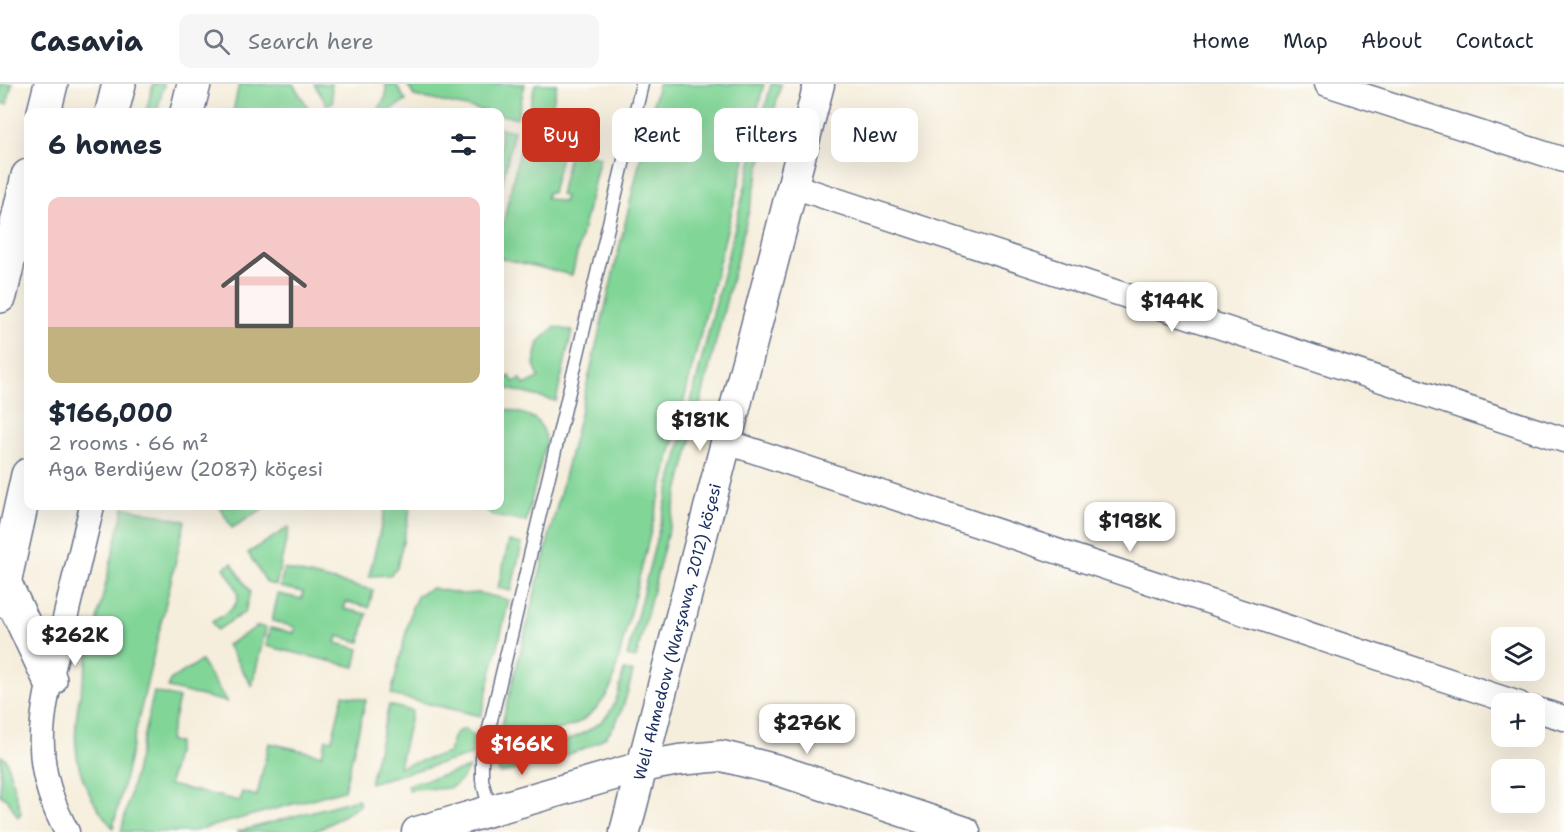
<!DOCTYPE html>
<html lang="en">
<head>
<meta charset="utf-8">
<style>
  :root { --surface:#fff; --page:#f6f6f7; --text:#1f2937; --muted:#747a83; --line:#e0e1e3; --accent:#c8321e }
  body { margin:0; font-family:"Shantell Sans",sans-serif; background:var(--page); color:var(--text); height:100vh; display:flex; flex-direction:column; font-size:22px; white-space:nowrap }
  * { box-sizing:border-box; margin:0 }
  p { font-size:20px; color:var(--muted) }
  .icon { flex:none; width:33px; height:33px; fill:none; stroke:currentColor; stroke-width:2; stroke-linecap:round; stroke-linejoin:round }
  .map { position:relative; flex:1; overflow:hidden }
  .sheet { position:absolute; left:24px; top:24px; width:480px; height:402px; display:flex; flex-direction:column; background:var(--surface); border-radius:12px; box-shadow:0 6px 24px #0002 }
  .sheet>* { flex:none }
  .top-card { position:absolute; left:522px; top:24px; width:570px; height:54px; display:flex; gap:12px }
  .fabs { position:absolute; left:1491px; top:543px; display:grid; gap:12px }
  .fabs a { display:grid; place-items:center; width:54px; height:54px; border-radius:12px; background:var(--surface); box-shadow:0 6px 24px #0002; font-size:30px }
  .price { position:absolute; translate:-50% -51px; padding:0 14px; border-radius:12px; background:#fff; color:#222; font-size:20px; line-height:39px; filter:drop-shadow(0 2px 3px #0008) }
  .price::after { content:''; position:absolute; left:50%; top:36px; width:18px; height:14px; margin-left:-9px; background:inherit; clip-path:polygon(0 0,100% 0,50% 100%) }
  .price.active { background:var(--accent); color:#fff }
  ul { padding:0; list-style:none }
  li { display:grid; align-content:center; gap:12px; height:318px; padding:0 24px }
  li span { display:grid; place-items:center; height:186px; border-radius:12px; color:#555 }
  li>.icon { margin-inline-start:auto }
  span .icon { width:108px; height:108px; fill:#fffc; stroke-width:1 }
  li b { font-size:26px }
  h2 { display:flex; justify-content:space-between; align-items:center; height:72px; padding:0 24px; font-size:26px }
  .tag { padding:0 21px; border-radius:12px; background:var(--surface); box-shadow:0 6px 24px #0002; font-size:21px; line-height:54px }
  .tag.active { background:var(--accent); color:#fff }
  header { display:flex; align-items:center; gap:36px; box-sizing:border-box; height:84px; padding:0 30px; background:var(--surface); border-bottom:2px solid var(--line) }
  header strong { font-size:28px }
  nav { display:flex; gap:33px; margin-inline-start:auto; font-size:21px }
  .search { width:420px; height:54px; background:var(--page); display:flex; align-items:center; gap:15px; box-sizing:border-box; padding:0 21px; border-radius:12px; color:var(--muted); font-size:22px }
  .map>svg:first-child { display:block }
  .green { fill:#81d597; stroke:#4e827a; stroke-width:1.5 }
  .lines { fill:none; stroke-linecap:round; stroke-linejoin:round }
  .service-casing { stroke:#68728a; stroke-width:15 }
  .minor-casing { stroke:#68728a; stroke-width:27 }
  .tertiary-casing { stroke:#68728a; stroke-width:33 }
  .secondary-casing { stroke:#68728a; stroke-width:36 }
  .trunk-casing { stroke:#68728a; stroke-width:36 }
  .service { stroke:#fff; stroke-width:12 }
  .minor { stroke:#fff; stroke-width:24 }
  .tertiary { stroke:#fff; stroke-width:30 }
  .secondary { stroke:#fff; stroke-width:33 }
  .trunk { stroke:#fff; stroke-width:33 }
  .labels { text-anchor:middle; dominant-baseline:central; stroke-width:4.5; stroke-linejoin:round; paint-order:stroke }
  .street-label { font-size:16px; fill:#1b2f5e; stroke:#fdfcf7 }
</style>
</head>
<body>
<header>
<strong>Casavia</strong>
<div class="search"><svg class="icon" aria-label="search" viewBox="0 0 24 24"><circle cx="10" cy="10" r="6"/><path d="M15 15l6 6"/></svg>Search here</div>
<nav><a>Home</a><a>Map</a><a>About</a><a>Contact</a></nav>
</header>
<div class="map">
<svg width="1564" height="748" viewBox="0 0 1564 748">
  <rect width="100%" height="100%" fill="#fdfcf7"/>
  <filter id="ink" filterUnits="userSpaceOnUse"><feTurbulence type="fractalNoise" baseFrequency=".0167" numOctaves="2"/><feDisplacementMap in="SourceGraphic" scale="12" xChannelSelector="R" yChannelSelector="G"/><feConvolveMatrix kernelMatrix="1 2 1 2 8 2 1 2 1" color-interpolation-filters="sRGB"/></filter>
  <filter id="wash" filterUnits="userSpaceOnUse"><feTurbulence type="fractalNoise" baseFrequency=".008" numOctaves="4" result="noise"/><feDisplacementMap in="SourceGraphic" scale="24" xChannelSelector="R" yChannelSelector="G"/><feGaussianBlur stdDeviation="1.35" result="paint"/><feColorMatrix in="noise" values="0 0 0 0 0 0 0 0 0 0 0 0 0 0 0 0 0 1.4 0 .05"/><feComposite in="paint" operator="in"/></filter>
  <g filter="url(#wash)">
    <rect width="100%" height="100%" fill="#f6eedc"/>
    <!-- green -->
    <g class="green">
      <polygon points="0,0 12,0 7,20 0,19"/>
      <polygon points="153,0 164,0 157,28 146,28"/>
      <polygon points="239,0 293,0 311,28 233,28"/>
      <polygon points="314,0 331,0 333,18 327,21"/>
      <polygon points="386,0 396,0 406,17 387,28 377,28 386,12"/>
      <polygon points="407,0 444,2 445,0 525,0 517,34 500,31 500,28 490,28 414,12"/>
      <polygon points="535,0 557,0 544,60 563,64 552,109 548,108 546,114 563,118 565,112 560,111 570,66 600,73 572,191 500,174 500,152"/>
      <path d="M658,0H764L612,601C604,618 592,632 574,641L496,664L579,334Z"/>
      <polygon points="771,0 781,0 636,574 627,572"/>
      <polygon points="500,44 514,47 500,109"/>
      <polygon points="555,243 572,247 556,317 500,303 500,292 502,296 510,292 513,298 521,295 524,301 539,294 534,280 539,258"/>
      <path d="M500,324C523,330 542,329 546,357L526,438L494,432L481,422H500Z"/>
      <polygon points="219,422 268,422 232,444"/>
      <polygon points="386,422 411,422 397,484 390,491 369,492"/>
      <path d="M124,423L185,437L113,744C93,721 78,693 76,662C73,629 84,594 91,562C102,516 113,469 124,423Z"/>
      <polygon points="289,443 276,501 267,499 248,469"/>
      <polygon points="509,457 522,460 511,507 498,504"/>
      <path d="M232,479L250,508L245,528L217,546L212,538C244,519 244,514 224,484Z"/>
      <polygon points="284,485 373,506 369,523 346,518 344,525 367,530 360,558 338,552 336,559 359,565 355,583 266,562 270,544 294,549 295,543 272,537 278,510 302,515 303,508 280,503"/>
      <polygon points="432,504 462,510 479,509 509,516 481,632 391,611 412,523 418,511"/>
      <polygon points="258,542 266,544 252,602 227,561"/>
      <polygon points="201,577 227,618 168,604 170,596"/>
      <path d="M624,586L633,588C627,610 622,635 606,652C590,668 524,683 500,690L496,677C528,667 589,657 609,629C618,617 620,600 624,586Z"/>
      <polygon points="154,608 179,614 169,656 178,659 169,701 240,717 242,708 257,712 269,659 322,671 326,655 332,656 343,611 366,616 344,706 191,748 121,748"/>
      <path d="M389,621L412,627L399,683L449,669C452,658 452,646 466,645L475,653L472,671L370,699Z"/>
      <polygon points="1,672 6,675 21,729 18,733 8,716 0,711"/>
      <path d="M469,684C450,717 439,699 409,706L407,701Z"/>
      <polygon points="358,715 360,721 326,742 313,748 236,748"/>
    </g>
  </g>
  <g filter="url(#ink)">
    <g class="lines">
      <defs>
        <polyline id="service" points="490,726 482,696 482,674 642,0"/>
        <g id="minor">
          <polyline points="1327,0 1564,76"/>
          <polyline points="793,102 1564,356"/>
          <polyline points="727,358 1519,620"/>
          <polyline points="1534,625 1564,634"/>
          <path d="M67,748C26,673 43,625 62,547C72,505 82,463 92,422"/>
        </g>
        <g id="tertiary">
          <polyline points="417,748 641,683 679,676 722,672 778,686 965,748"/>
          <path id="s1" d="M625,748L819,0"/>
        </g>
        <g id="secondary">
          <polyline points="44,28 51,0"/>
          <polyline points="112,28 119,0"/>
          <polyline points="0,212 28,92"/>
          <polyline points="4,498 50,596"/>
          <polyline points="0,517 28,391"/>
        </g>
        <polyline id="trunk" points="187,28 194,0"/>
      </defs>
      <!-- service casing -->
      <use href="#service" class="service-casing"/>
      <!-- minor casing -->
      <use href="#minor" class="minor-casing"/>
      <!-- tertiary casing -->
      <use href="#tertiary" class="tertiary-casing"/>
      <!-- secondary casing -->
      <use href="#secondary" class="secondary-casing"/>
      <!-- trunk casing -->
      <use href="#trunk" class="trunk-casing"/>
      <!-- service -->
      <use href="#service" class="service"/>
      <!-- minor -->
      <use href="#minor" class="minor"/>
      <!-- tertiary -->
      <use href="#tertiary" class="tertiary"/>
      <!-- secondary -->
      <use href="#secondary" class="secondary"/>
      <!-- trunk -->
      <use href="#trunk" class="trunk"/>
    </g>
  </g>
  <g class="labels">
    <!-- street labels -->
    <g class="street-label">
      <text stroke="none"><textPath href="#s1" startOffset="207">Weli Ahmedow (Warşawa, 2012) köçesi</textPath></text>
    </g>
  </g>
</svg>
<div class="fabs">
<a><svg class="icon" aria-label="layers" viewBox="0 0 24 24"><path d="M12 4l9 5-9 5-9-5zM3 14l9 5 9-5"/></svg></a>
<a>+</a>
<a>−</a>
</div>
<b class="price" style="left:1172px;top:249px">$144K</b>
<b class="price" style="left:700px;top:368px">$181K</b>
<b class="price" style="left:1130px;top:469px">$198K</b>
<b class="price" style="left:75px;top:583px">$262K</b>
<b class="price" style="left:807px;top:671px">$276K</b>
<b class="price active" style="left:522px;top:692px">$166K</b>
<div class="top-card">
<a class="tag active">Buy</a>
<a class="tag">Rent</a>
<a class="tag">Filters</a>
<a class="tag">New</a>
</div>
<section class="sheet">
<h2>6 homes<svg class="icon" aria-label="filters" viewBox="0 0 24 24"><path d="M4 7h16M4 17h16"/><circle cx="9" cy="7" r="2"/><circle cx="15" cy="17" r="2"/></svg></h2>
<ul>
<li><span style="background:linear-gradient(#f6c9c9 70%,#c2b280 0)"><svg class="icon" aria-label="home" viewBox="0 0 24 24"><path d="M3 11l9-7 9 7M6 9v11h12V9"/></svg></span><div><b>$166,000</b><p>2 rooms · 66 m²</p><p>Aga Berdiýew (2087) köçesi</p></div></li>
</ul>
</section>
</div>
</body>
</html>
